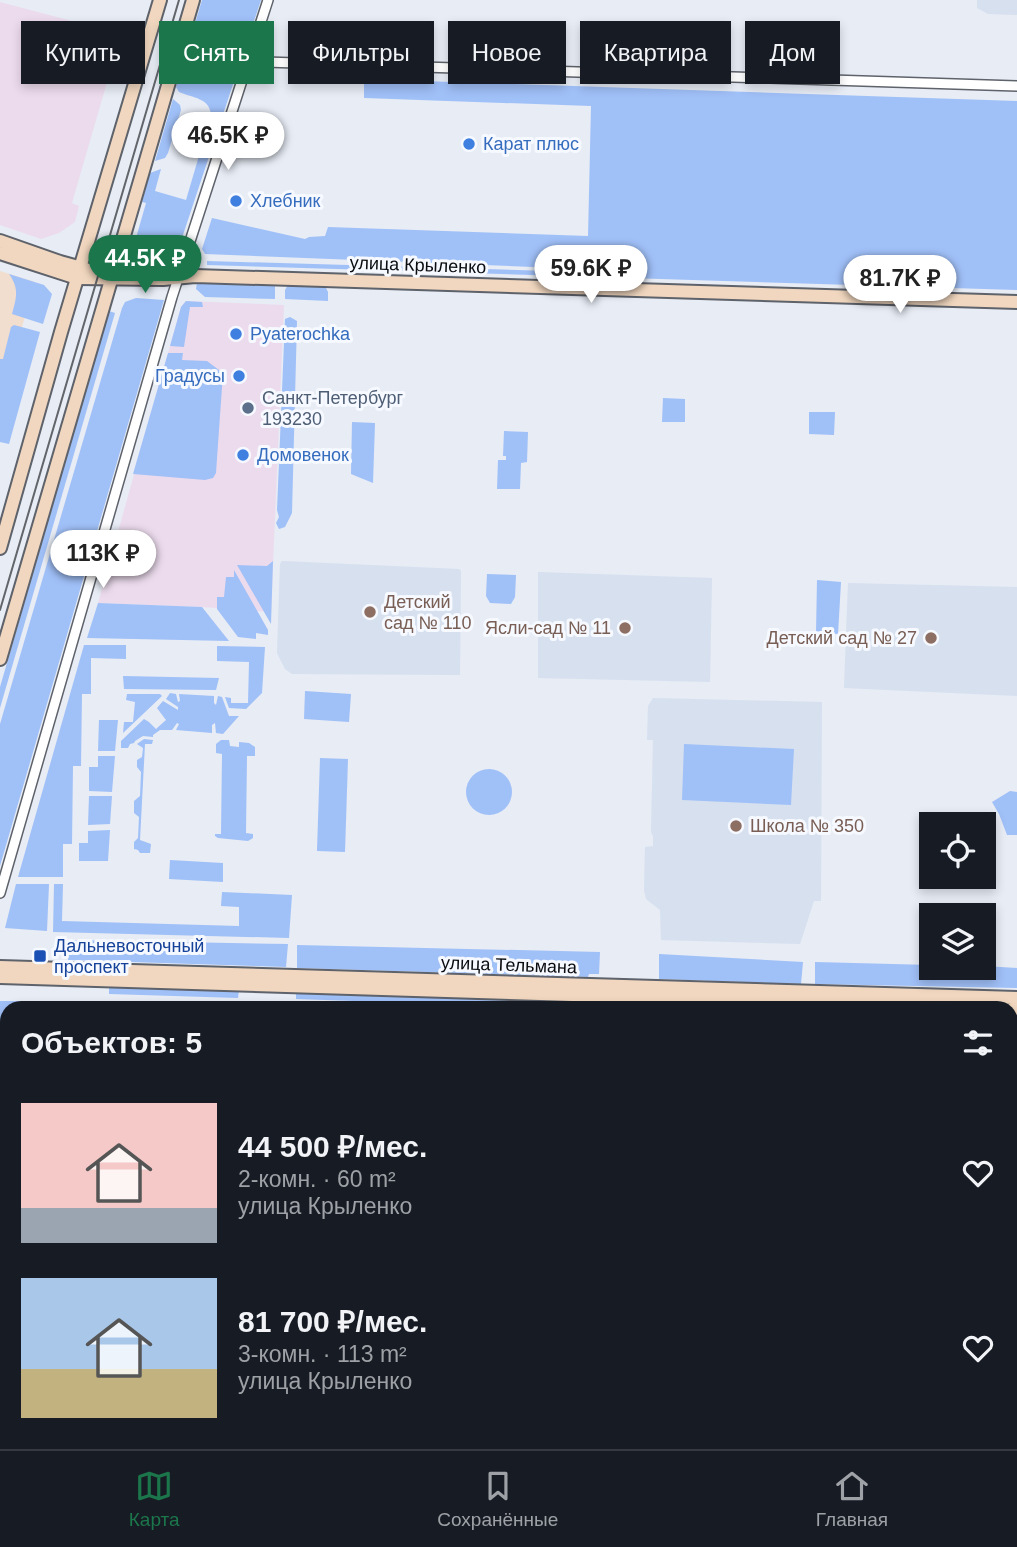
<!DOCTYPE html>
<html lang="ru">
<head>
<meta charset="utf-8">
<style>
  :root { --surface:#171b24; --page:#242831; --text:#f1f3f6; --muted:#9ea1a6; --line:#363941; --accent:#1c764b }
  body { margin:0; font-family:Helvetica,sans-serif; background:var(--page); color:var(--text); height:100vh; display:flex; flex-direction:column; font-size:26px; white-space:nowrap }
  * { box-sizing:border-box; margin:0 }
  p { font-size:23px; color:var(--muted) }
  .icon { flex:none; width:38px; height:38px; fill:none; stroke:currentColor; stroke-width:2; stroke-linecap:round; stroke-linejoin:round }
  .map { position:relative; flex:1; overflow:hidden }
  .details { position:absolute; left:0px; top:1001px; width:1018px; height:448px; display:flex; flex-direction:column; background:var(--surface); border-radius:21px 21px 0 0; box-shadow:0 4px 10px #0003 }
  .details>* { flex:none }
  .hud { position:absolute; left:21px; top:21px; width:976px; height:63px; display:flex; gap:14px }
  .controls { position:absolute; left:919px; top:812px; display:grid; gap:14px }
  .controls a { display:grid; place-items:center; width:77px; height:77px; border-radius:0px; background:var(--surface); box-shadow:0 4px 10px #0003; font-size:35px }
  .price { position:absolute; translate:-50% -60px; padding:0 16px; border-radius:24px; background:#fff; color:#222; font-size:23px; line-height:46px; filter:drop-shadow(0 2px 4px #0008) }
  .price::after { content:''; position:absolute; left:50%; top:42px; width:21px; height:16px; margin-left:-10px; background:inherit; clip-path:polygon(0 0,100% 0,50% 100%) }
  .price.current { background:var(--accent); color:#fff }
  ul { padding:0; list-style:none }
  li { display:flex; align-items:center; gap:21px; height:175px; padding:0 21px }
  li span { display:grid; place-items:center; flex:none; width:196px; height:140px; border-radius:0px; color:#555 }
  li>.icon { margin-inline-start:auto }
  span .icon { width:84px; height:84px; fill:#fffc; stroke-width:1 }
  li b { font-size:30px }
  h2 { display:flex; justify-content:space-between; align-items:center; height:84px; padding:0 21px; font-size:30px }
  .tag { padding:0 24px; border-radius:0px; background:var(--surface); box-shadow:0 4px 10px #0003; font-size:24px; line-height:63px }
  .tag.current { background:var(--accent); color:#fff }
  .menu { display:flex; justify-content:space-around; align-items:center; height:98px; border-top:2px solid var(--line); background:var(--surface); font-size:19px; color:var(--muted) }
  .menu a { display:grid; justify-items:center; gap:4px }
  .menu .current { color:var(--accent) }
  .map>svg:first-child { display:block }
  .commercial { fill:#ecdbed }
  .industrial { fill:#f1dece }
  .built { fill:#d6e0ef }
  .green { fill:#a0c0f8 }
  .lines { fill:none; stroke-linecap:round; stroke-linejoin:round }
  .street-casing { stroke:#5e626a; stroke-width:12 }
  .secondary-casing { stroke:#5e626a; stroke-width:16 }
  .street { stroke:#fff; stroke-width:9 }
  .secondary { stroke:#f1d7bf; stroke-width:12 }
  .tram { stroke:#62656a; stroke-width:2 }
  .shop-dot { fill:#3f7fe0; stroke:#f6f9ff; stroke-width:2.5 }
  .service-dot { fill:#5c6f8a; stroke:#f6f9ff; stroke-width:2.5 }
  .education-dot { fill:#8d6e63; stroke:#f6f9ff; stroke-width:2.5 }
  .transit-dot { fill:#1a4fb4; stroke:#f6f9ff; stroke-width:2.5 }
  .labels { text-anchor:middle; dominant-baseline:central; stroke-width:6; stroke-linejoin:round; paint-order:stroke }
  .shop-label { font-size:18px; fill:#366cbe; stroke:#f6f9ff; text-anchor:start }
  .street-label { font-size:18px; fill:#0a0c0f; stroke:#f6f9ff }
  .service-label { font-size:18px; fill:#4e5e75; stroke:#f6f9ff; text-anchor:start }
  .education-label { font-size:18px; fill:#785e54; stroke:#f6f9ff; text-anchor:start }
  .transit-label { font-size:18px; fill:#164399; stroke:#f6f9ff; text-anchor:start }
</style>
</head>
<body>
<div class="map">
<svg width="1017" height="1449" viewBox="0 0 1017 1449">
  <rect width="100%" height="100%" fill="#e7ecf5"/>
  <!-- commercial -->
  <g class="commercial">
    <polygon points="0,2 121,34 72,203 79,206 75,222 59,233 41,239 0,225"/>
    <polygon points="186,301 284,305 271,612 202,607 98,603 181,307"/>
    <rect x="1012" y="1051" width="5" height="361"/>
  </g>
  <!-- industrial -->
  <g class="industrial">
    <polygon points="0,271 35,282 0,403"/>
    <polygon points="180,1442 1017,1442 1017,1449 179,1449"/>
  </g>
  <!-- built -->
  <g class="built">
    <polygon points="977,0 1017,0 1017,15 988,14 977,8"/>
    <polygon points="282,561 459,569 461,571 460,675 292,674 285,669 277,653 280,564"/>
    <polygon points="538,572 712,578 710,682 538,678"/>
    <polygon points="848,583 1017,587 1017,696 844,688"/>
    <polygon points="653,698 822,702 821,901 814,901 800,944 661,940 660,910 646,899 644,890 645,847 653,846 653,836 651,832 653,740 647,740 648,706"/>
  </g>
  <!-- green -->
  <g class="green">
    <path d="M202,0H261L175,259L132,252L146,203L142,202L150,173L161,169L155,191L186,200L211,115C210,98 193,98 179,92L176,87Z"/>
    <polygon points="364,79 1017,101 1017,290 207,265 207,261 584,272 583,269 205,254 202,249 212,218 305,239 309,237 325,236 328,227 588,236 591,106 364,98"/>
    <polygon points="173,99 180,105 181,110 168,153 165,158 155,161"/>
    <path d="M9,274L44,285L52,294L43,324L12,314C17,297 19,288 9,274Z"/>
    <polygon points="197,283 275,285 275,299 205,297 196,289"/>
    <polygon points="288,285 325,286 328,292 328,301 285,299 285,290"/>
    <polygon points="136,298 164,300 0,866 0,724 122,308 125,302"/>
    <polygon points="186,301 202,302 203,307 190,307 184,347 170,346 181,307"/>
    <polygon points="109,311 115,313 0,708 0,687"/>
    <polygon points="290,317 297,321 292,513 285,527 279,529 276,523 279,517 277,510 285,319"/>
    <polygon points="14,325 40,332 9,444 0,442 0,359 3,359 11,327"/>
    <polygon points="168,353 183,353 182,360 207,361 223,373 216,473 213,478 205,480 133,474"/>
    <polygon points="663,398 685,399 685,422 662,422"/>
    <polygon points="809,412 835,412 834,435 809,434"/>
    <polygon points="352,422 375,423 373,483 351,474"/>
    <polygon points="504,431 528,432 527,462 521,463 520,489 497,489 498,460 506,460 506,456 503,456"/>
    <polygon points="273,561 271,624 237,565 267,566"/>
    <polygon points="234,570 268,630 268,635 256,633 256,639 238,637 217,609 217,597 224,597 226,577 234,577"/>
    <polygon points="487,574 516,575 515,597 511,604 490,603 486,596"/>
    <polygon points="817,580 841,582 838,634 816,633"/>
    <polygon points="98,603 202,607 229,641 87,638"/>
    <polygon points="84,645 126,645 126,659 91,658 91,694 82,694 81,766 73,766 72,844 63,844 63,877 18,877"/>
    <polygon points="217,646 265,647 262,693 246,709 229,708 225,697 231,698 231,703 248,703 249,662 217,661"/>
    <polygon points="123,676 219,678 216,690 124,689"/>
    <polygon points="305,691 351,694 349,722 304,719"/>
    <polygon points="170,693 176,694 178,702 180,701 179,694 214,696 214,703 216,705 218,696 222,697 229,716 239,716 223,734 216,733 215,723 212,725 212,733 176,730 179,724 177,723 172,730 160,730 153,735 153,737 143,736 135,741 134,743 130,744 128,748 121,748 121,741 144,719 149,722 156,729 166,720 157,708 163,701 178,710 178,707 166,699"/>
    <polygon points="127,694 160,694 162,696 123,733 124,722 133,722 135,702 126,700"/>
    <polygon points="99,720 118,720 115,751 98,751"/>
    <polygon points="144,739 153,740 152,744 145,744 140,840 151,844 150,853 140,853 138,850 134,849 134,842 138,838 139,817 134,813 134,801 140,796 141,772 137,767 137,760 142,757 143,748 137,744"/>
    <polygon points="221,740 229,740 230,746 239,747 239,742 249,743 255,747 255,756 247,756 246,833 253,834 253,838 248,841 218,838 215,836 215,834 221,834 222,754 216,753 216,744"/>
    <polygon points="684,744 794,749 791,805 682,800"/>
    <polygon points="98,756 115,756 112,792 89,791 89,767 98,767"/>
    <polygon points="320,758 348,759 345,852 317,851"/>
    <circle cx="489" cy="792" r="23"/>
    <polygon points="1010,791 1017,792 1017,835 1007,835 999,814 992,802"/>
    <polygon points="89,796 112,796 110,824 88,825"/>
    <polygon points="110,830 108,861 79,861 79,843 88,843 88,831"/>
    <polygon points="170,860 223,863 223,882 169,879"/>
    <polygon points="16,884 49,884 47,931 5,928"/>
    <polygon points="54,884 63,884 62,921 239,926 239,907 221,906 222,892 292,895 289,938 53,932"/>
    <polygon points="70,940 288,944 286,967 68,960"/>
    <polygon points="297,945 600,952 599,974 589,974 588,977 297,968"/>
    <polygon points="659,954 803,962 801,984 659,979"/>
    <polygon points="815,962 931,965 931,968 984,968 984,966 1017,968 1017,988 815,984"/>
    <polygon points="109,987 239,990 238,998 109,994"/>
    <polygon points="296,992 570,1000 569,1008 544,1007 523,1002 469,1001 441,1004 296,999"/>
    <polygon points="0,1001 90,1001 220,1008 7,1008 7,1442 33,1442 26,1449 0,1449"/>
  </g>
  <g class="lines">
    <defs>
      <g id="street">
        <polyline points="249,58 265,62 1017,86"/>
        <polyline points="0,893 172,297 268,0"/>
        <polyline points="1012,1431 1017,1432"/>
        <polyline points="171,1449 172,1442"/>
      </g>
      <g id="secondary">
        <polyline points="0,241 60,262 89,270"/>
        <polyline points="0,253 77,278 163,279 195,276 1017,302"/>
        <polyline points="0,548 61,332 160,0"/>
        <polyline points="0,659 193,0"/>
        <polyline points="0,967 1017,998"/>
        <polyline points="0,977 983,1008"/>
        <polyline points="1012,1009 1017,1009"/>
      </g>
    </defs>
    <!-- street casing -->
    <use href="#street" class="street-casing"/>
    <!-- secondary casing -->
    <use href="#secondary" class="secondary-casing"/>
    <!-- street -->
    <use href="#street" class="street"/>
    <!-- secondary -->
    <use href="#secondary" class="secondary"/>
    <!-- tram -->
    <polyline class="tram" points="0,610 179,0"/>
  </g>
  <!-- markers -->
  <g class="shop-dot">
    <circle cx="469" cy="144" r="7"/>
    <circle cx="236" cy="201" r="7"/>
    <circle cx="236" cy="334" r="7"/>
    <circle cx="239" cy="376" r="7"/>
    <circle cx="243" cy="455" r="7"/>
  </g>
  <circle class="service-dot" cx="248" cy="408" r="7"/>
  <g class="education-dot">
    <circle cx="370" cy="612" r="7"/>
    <circle cx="625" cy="628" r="7"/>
    <circle cx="931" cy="638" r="7"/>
    <circle cx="736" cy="826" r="7"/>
  </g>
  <rect class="transit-dot" x="33" y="949" width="14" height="14" rx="3.5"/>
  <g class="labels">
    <!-- shop labels -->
    <g class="shop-label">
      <text x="483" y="144">Карат плюс</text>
      <text x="250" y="201">Хлебник</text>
      <text x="250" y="334">Pyaterochka</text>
      <text x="225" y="376" text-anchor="end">Градусы</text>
      <text x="257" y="455">Домовенок</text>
    </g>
    <!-- street labels -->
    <g class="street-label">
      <text transform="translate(418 265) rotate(2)">улица Крыленко</text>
      <text transform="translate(509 965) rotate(2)">улица Тельмана</text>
    </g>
    <!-- service labels -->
    <g class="service-label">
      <text x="262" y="398">Санкт-Петербург<tspan x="262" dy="21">193230</tspan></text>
    </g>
    <!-- education labels -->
    <g class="education-label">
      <text x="384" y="602">Детский<tspan x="384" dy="21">сад № 110</tspan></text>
      <text x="611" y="628" text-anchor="end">Ясли-сад № 11</text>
      <text x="917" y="638" text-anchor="end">Детский сад № 27</text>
      <text x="750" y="826">Школа № 350</text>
    </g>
    <!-- transit labels -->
    <g class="transit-label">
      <text x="54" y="946">Дальневосточный<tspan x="54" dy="21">проспект</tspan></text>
    </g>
  </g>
</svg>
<div class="controls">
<a><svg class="icon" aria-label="locate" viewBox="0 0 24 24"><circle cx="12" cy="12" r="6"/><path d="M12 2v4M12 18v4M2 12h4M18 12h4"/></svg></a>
<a><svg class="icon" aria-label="layers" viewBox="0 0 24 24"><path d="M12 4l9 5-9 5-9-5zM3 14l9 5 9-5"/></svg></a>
</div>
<b class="price" style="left:228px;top:172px">46.5K ₽</b>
<b class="price current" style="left:145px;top:295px">44.5K ₽</b>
<b class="price" style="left:591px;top:305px">59.6K ₽</b>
<b class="price" style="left:900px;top:315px">81.7K ₽</b>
<b class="price" style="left:103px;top:590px">113K ₽</b>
<div class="hud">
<a class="tag">Купить</a>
<a class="tag current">Снять</a>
<a class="tag">Фильтры</a>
<a class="tag">Новое</a>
<a class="tag">Квартира</a>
<a class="tag">Дом</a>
</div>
<section class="details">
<h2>Объектов: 5<svg class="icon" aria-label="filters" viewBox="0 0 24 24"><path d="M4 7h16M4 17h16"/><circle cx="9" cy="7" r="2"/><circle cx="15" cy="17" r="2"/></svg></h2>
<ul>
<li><span style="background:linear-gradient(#f6c9c9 75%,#9aa5b1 0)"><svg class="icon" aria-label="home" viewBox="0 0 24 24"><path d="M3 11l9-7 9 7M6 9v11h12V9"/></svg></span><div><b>44 500 ₽/мес.</b><p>2-комн. · 60 m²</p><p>улица Крыленко</p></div><svg class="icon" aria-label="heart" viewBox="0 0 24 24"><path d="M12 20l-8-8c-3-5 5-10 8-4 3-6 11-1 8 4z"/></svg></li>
<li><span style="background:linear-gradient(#a9c7e8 65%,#c2b280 0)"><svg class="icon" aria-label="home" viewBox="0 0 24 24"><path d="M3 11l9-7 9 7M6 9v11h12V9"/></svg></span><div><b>81 700 ₽/мес.</b><p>3-комн. · 113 m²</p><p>улица Крыленко</p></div><svg class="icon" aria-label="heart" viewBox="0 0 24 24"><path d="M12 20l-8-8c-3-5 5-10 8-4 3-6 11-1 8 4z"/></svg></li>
</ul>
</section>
</div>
<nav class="menu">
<a class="current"><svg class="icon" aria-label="map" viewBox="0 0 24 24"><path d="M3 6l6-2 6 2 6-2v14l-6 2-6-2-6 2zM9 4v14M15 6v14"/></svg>Карта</a>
<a><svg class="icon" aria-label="saved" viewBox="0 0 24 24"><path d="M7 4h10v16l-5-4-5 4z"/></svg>Сохранённые</a>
<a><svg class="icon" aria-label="home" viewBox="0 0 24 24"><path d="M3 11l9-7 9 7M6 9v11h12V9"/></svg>Главная</a>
</nav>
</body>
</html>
